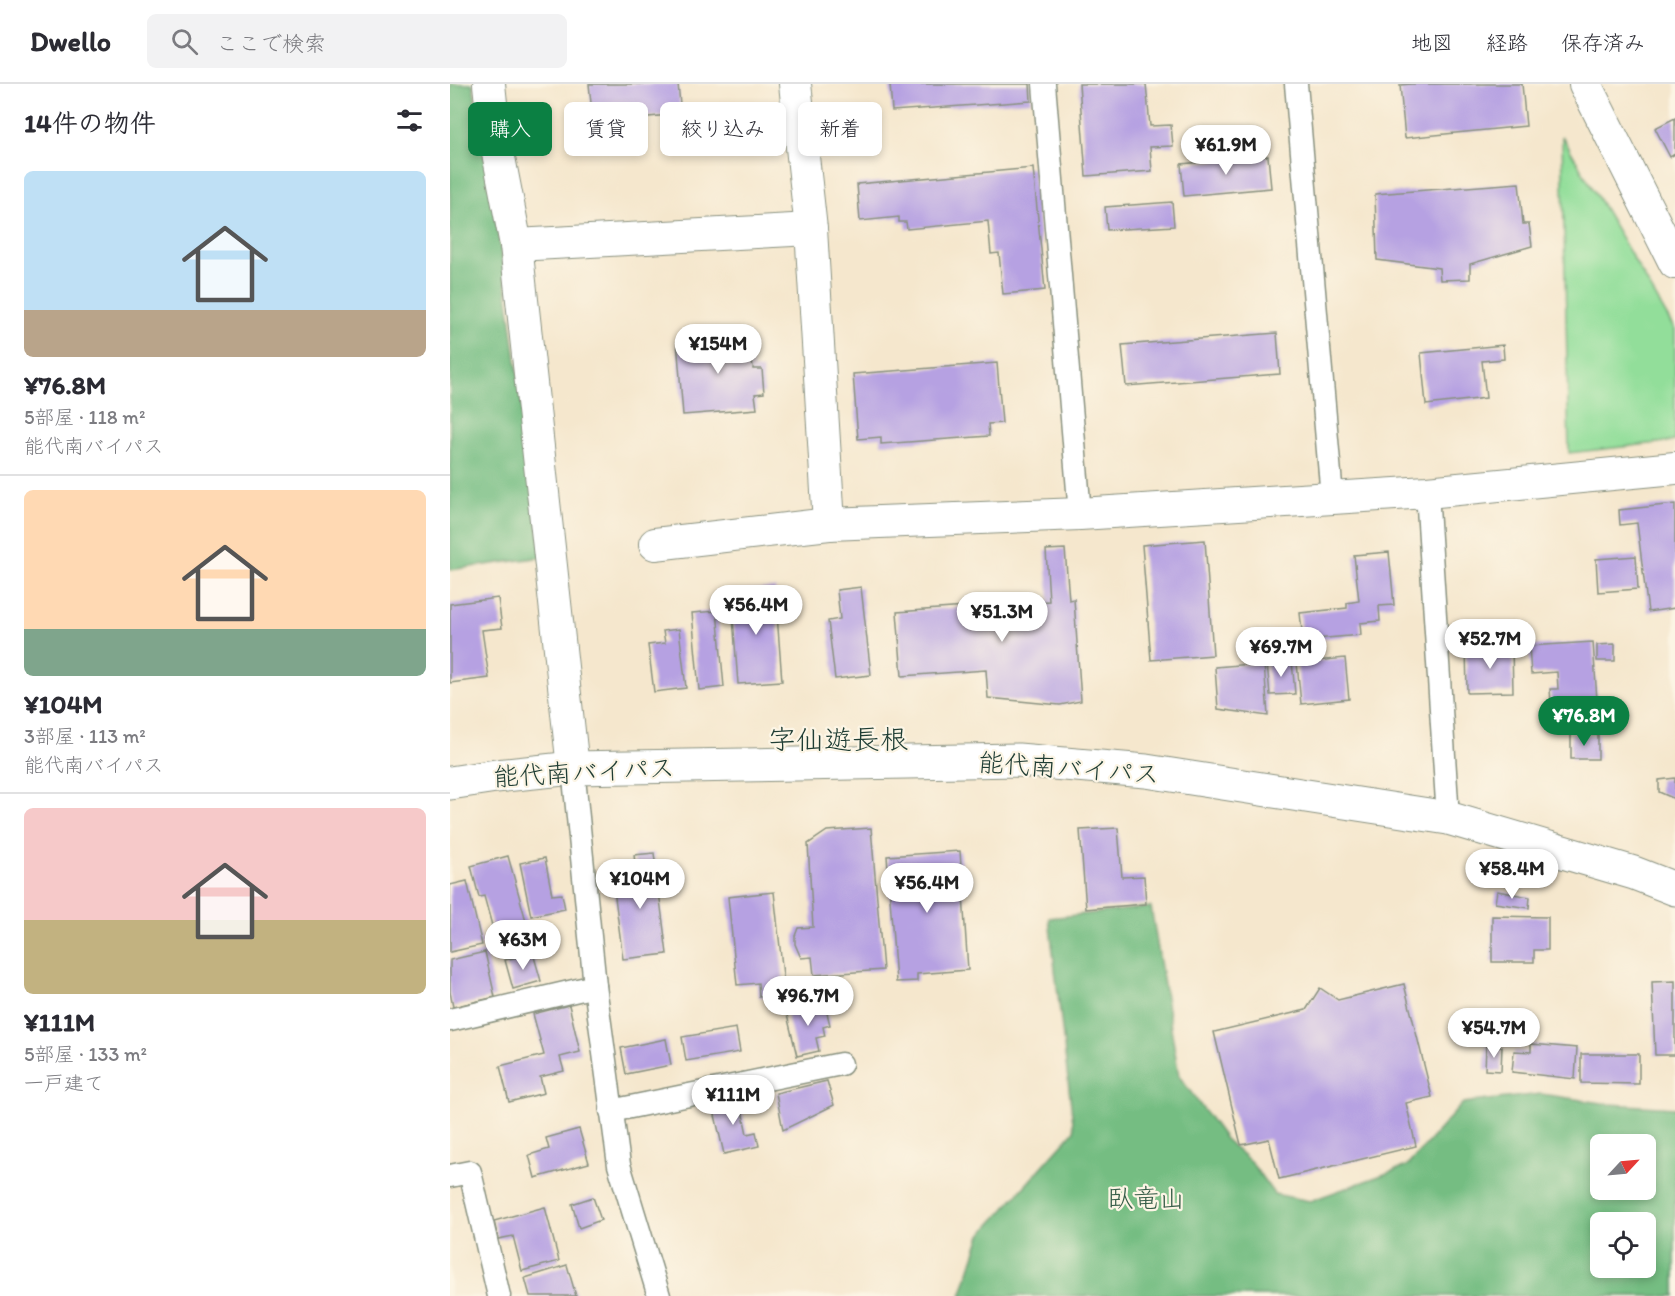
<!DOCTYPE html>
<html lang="ja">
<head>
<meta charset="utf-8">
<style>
  :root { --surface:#fff; --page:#f2f2f3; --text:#2b2b33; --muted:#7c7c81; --line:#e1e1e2; --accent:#0b8043 }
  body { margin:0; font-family:Itim,"Klee One",sans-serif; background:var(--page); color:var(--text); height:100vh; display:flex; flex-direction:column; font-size:22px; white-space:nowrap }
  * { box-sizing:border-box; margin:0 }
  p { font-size:20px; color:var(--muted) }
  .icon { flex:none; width:33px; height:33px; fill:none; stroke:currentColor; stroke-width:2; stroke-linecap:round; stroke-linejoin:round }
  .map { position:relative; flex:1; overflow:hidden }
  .side { display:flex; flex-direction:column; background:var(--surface); width:450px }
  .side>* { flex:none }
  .hud { position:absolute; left:18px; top:18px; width:570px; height:54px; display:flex; gap:12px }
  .needle { width:39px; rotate:64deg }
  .controls { position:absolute; left:1140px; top:1050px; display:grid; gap:12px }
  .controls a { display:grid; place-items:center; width:66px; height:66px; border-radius:9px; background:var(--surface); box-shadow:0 3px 9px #0003; font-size:30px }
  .price { position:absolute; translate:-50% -51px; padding:0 14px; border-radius:21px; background:#fff; color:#222; font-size:20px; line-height:39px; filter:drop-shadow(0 2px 3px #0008) }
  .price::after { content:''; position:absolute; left:50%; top:36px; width:18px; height:14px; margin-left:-9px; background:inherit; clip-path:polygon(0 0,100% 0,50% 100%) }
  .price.on { background:var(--accent); color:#fff }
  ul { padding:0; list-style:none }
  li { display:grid; align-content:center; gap:12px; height:318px; padding:0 24px }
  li+li { border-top:2px solid var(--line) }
  li span { display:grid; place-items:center; height:186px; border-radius:9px; color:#555 }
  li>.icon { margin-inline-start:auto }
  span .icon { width:108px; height:108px; fill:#fffc; stroke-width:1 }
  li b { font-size:26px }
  h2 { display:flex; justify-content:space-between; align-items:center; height:72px; padding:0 24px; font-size:26px }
  .tag { padding:0 21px; border-radius:9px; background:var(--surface); box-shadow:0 3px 9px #0003; font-size:21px; line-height:54px }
  .tag.on { background:var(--accent); color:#fff }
  header { display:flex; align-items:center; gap:36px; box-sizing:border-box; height:84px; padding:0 30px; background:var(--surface); border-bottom:2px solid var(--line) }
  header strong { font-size:28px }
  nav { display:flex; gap:33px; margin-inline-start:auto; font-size:21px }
  .search { width:420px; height:54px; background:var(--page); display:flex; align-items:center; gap:15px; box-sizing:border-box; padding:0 21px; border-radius:9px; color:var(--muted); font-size:22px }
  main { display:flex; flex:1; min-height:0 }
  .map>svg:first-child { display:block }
  .green { fill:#92de9a; stroke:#588e67; stroke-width:1.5 }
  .forest { fill:#75bd82; stroke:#4a7d5b; stroke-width:1.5; fill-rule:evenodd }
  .building { fill:#b6a1e2 }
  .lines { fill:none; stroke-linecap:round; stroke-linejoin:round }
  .street-casing { stroke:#8a9280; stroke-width:25 }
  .secondary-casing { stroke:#8a9280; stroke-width:34 }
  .highway-casing { stroke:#8a9280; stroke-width:35 }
  .street { stroke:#fff; stroke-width:22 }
  .secondary { stroke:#fff; stroke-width:32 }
  .highway { stroke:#fff; stroke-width:33 }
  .labels { text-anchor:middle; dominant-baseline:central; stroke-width:4.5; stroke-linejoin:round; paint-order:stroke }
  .street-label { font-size:26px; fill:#1f3d34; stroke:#fcf5e5 }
  .park-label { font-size:26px; fill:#365d48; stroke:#fcf5e5 }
  .quarter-label { font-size:28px; fill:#1f3d34; stroke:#fcf5e5 }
</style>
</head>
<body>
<header>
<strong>Dwello</strong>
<div class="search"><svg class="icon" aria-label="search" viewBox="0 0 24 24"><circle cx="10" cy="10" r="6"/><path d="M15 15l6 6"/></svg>ここで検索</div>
<nav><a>地図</a><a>経路</a><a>保存済み</a></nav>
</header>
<main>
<section class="side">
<h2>14件の物件<svg class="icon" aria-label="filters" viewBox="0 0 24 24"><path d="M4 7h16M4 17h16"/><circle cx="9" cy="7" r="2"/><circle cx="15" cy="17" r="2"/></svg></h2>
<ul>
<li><span style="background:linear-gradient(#bfe0f5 75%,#b9a48a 0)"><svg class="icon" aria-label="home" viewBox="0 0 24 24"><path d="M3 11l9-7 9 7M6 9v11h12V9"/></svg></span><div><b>¥76.8M</b><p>5部屋 · 118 m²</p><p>能代南バイパス</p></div></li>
<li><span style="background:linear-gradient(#ffd9b3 75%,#7fa58c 0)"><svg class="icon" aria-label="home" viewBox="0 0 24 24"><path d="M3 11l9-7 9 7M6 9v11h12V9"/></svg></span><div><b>¥104M</b><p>3部屋 · 113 m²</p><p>能代南バイパス</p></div></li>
<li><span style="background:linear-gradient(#f6c9c9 60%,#c2b280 0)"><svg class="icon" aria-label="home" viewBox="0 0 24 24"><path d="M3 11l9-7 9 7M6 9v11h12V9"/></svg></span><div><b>¥111M</b><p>5部屋 · 133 m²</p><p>一戸建て</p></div></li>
</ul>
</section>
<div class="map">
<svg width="1225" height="1212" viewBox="0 0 1225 1212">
  <rect width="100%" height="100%" fill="#fcf5e5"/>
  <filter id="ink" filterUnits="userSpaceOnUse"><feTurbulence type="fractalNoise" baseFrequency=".0167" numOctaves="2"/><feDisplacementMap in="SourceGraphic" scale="12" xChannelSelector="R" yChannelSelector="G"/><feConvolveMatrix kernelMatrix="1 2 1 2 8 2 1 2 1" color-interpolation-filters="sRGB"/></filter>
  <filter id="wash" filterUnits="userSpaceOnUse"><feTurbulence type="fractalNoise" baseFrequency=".008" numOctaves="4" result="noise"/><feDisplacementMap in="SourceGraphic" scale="24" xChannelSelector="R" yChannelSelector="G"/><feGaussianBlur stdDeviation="1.35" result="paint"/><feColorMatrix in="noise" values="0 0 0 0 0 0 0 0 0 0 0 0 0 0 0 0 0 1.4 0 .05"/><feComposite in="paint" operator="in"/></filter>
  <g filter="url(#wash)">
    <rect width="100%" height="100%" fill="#f5e7cd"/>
    <!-- green -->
    <polygon class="green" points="1112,52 1225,246 1225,357 1119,369"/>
    <!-- forest -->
    <g class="forest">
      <polygon points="0,0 23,0 54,185 92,473 0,486"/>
      <path d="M701,823L729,992L775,1055L801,1078L824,1110L860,1117L957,1082L1013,1019L1091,1010L1159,1020L1225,1024V1212H511L531,1151L624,1047L599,834ZM1150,1060H1196V1106H1150ZM1150,1138H1196V1184H1150Z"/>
    </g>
    <g id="blocks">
      <!-- building -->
      <g class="building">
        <polygon points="139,0 228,0 231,30 143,38"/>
        <polygon points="440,0 580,0 581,17 442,27"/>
        <polygon points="629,0 696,0 700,42 721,41 723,62 700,63 702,87 636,92"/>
        <polygon points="961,0 1072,0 1076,42 955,54 950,1"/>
        <polygon points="1225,34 1225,70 1220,73 1205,44"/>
        <polygon points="818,72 821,104 734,112 731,80"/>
        <polygon points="583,84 595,206 553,210 549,169 541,170 538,137 457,145 456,138 449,138 449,133 410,137 407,100"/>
        <polygon points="1069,99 1073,140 1079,140 1082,162 1020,180 1020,195 990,196 989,184 927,176 925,110"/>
        <polygon points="722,118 724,142 657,146 655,123"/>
        <polygon points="827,249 830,290 676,302 672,261"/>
        <polygon points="300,251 303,285 312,285 314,309 305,310 307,325 233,331 227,257"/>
        <polygon points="1053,261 1054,275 1032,277 1036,314 976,321 971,269"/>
        <polygon points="547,279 552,339 538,340 539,352 431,360 431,353 408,355 403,290"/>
        <polygon points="1225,420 1225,524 1198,528 1187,439 1170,441 1169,426"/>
        <polygon points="755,456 763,571 701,576 692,461"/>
        <polygon points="615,465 619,516 624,515 631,617 610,621 538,614 536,586 452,592 447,528 599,517 596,466"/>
        <polygon points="939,468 944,521 929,522 930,537 910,539 911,551 853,556 850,529 897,524 897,519 909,517 904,471"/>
        <polygon points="1186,472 1188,505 1148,508 1146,475"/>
        <polygon points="411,503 421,591 385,595 378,537 390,535 387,506"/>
        <polygon points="325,504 332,597 288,600 281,507"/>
        <polygon points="48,514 52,544 32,546 39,594 0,599 0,520"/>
        <polygon points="267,527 274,603 249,606 242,529"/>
        <polygon points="229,545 236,604 204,608 198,561 215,559 213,547"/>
        <polygon points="1143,558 1148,631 1108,634 1106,618 1101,619 1100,605 1108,605 1107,588 1081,590 1079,562"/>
        <polygon points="1165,560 1165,577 1147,577 1147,561"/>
        <polygon points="1062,562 1063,608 1017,609 1016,563"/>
        <polygon points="895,574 899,615 851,620 847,579"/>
        <polygon points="842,577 845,610 820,611 817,579"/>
        <polygon points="814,579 818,632 768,625 765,583"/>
        <polygon points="1121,650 1148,651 1148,675 1121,675"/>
        <polygon points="1225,694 1225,715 1209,708 1209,696"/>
        <polygon points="421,744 433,886 364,891 362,873 351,874 345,860 345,852 348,844 363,843 358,760 377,747"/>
        <polygon points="668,744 672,793 694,792 696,820 636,825 630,746"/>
        <polygon points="510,767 518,886 467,890 467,897 446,898 437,772"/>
        <polygon points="204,769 217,870 173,875 162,790 186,787 184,771"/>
        <polygon points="58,772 83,862 50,871 34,812 29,813 21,782"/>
        <polygon points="95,774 102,811 112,810 115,825 81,832 70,779"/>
        <polygon points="17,797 32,861 0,868 0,801"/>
        <polygon points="1047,807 1080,813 1079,824 1045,819"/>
        <polygon points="324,808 335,910 309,913 308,899 287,901 278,813"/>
        <polygon points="1042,832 1098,833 1098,866 1084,866 1084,878 1042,878"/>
        <polygon points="35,868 45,913 3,923 0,908 0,876"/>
        <polygon points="83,869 91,897 63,905 55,876"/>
        <polygon points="1225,897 1225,971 1205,971 1202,898"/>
        <polygon points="954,900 982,1013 956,1019 966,1062 829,1095 819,1055 791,1061 764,948 856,926 870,904 888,916"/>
        <polygon points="374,917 380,941 373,943 375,952 366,954 369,967 347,972 336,927"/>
        <polygon points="119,921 130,968 110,973 114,987 90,993 94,1009 59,1018 50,982 94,971 83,930"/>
        <polygon points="286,944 290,968 236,977 232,953"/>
        <polygon points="216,955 221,981 176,990 171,964"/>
        <polygon points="1081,960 1127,964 1125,995 1062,988 1064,967 1081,968"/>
        <polygon points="1036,962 1052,963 1051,987 1035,986"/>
        <polygon points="1131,970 1189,970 1189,1000 1131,999"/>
        <polygon points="377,997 384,1021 333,1046 326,1009"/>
        <polygon points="289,1012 297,1050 306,1048 309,1062 274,1070 262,1018"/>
        <polygon points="129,1045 139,1079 85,1094 79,1071 99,1065 96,1054"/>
        <polygon points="143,1113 151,1136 129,1144 122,1120"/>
        <polygon points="95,1123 109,1177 72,1187 63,1152 48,1155 44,1137"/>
        <polygon points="117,1181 126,1212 80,1212 75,1194"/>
      </g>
    </g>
  </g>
  <g filter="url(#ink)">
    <use href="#blocks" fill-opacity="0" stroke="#8a9280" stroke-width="1.5"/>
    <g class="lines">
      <defs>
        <g id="street">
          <polyline points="594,0 630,430"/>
          <polyline points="846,0 882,413"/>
          <polyline points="977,408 998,734"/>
          <polyline points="123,684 145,902 169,1081 209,1212"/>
          <polyline points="0,936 145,902"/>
          <polyline points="161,1027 391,980"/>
          <polyline points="0,1092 20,1088 49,1212"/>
        </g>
        <g id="secondary">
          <polyline points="39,0 44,48 66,161 123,684"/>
          <polyline points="345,0 361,145 379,440"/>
          <polyline points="1135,0 1225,179"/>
          <polyline points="66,161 361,145"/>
          <polyline points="205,460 379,440 630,430 977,408 1225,384"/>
        </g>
        <polyline id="highway" points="0,699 46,692 123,684 568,676 696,687 998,734 1184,789 1225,805"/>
      </defs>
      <!-- street casing -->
      <use href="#street" class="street-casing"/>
      <!-- secondary casing -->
      <use href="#secondary" class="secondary-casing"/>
      <!-- highway casing -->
      <use href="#highway" class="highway-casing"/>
      <!-- street -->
      <use href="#street" class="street"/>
      <!-- secondary -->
      <use href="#secondary" class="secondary"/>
      <!-- highway -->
      <use href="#highway" class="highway"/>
    </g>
  </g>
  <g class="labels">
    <!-- street labels -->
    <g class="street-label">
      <text transform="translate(619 684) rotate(4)">能代南バイパス</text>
      <text transform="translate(134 688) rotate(-3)">能代南バイパス</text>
    </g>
    <!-- park labels -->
    <g class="park-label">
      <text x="696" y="1114">臥竜山</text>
    </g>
    <!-- quarter labels -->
    <g class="quarter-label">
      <text x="388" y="655">字仙遊長根</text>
    </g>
  </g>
</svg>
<div class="controls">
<a><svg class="needle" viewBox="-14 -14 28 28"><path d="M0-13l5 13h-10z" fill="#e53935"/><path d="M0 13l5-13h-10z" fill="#7c7c81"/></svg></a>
<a><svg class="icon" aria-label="locate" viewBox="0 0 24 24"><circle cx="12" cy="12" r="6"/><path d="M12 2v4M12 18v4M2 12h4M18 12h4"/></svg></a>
</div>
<b class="price" style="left:776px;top:92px">¥61.9M</b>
<b class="price" style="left:268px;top:291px">¥154M</b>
<b class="price" style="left:306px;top:552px">¥56.4M</b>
<b class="price" style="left:552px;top:559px">¥51.3M</b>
<b class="price" style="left:1040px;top:586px">¥52.7M</b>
<b class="price" style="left:831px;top:594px">¥69.7M</b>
<b class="price on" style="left:1134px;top:663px">¥76.8M</b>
<b class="price" style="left:1062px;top:816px">¥58.4M</b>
<b class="price" style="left:190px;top:826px">¥104M</b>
<b class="price" style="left:477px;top:830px">¥56.4M</b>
<b class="price" style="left:73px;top:887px">¥63M</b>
<b class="price" style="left:358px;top:943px">¥96.7M</b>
<b class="price" style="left:1044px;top:975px">¥54.7M</b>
<b class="price" style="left:283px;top:1042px">¥111M</b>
<div class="hud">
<a class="tag on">購入</a>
<a class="tag">賃貸</a>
<a class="tag">絞り込み</a>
<a class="tag">新着</a>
</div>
</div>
</main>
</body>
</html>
